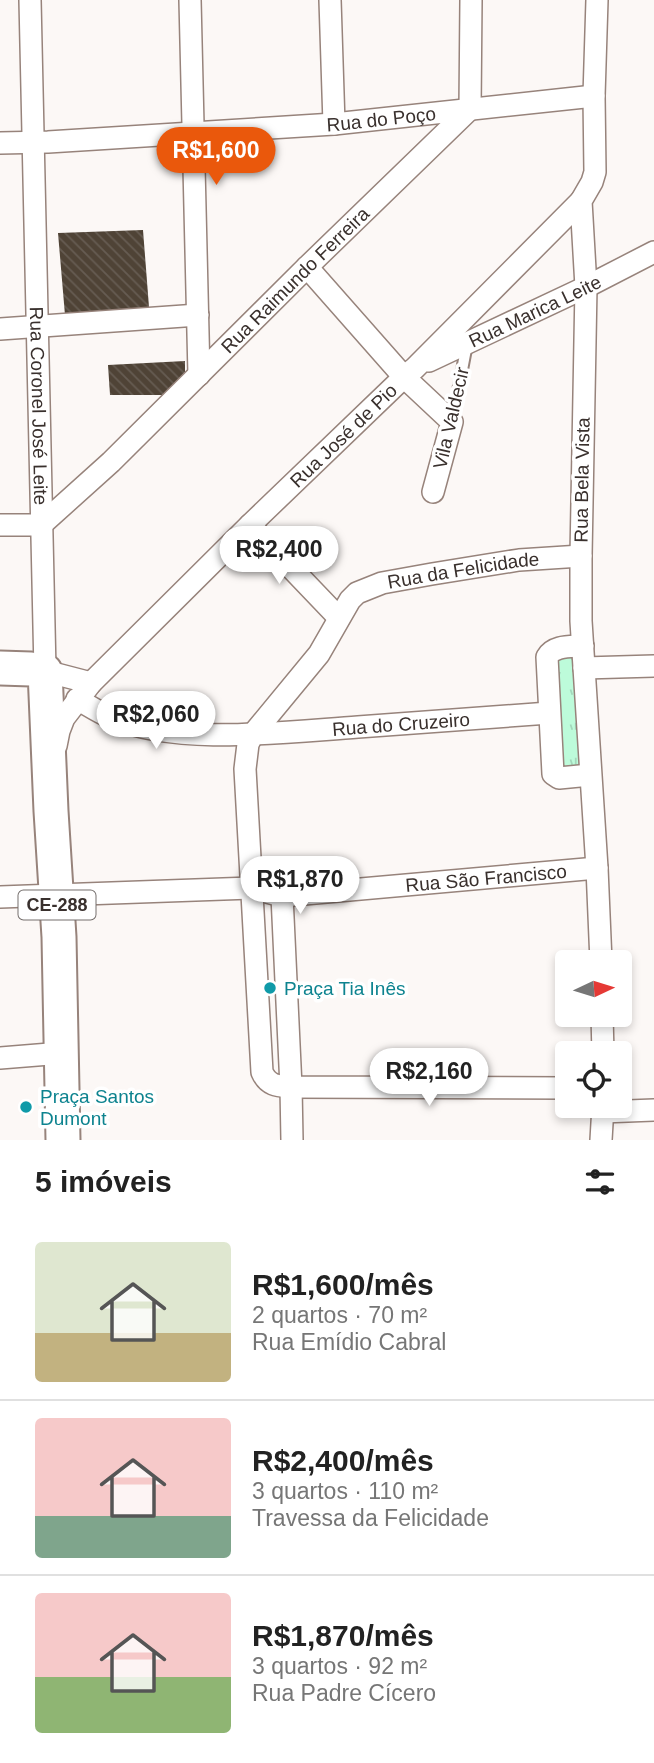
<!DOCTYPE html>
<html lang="pt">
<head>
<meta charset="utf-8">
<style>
  :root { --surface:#fff; --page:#f6f6f6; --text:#222; --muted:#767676; --line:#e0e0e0; --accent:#ea580c }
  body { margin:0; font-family:Helvetica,sans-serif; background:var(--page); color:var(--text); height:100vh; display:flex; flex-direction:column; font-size:26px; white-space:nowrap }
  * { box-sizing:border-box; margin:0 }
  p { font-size:23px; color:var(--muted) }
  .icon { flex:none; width:38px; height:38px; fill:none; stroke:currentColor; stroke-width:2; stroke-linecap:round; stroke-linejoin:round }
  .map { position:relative; height:1140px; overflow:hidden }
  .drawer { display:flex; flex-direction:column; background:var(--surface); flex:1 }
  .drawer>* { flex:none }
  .needle { width:46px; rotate:86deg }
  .tools { position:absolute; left:555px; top:950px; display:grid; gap:14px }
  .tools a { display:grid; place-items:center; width:77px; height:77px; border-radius:7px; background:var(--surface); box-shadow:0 4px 10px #0003; font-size:35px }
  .price { position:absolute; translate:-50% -60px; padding:0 16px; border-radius:24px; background:#fff; color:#222; font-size:23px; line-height:46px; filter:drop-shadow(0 2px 4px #0008) }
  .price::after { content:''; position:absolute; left:50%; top:42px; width:21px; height:16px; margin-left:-10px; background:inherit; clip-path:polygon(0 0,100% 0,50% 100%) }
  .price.on { background:var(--accent); color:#fff }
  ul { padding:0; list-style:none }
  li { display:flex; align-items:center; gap:21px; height:175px; padding:0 35px }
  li+li { border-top:2px solid var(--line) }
  li span { display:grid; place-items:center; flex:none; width:196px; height:140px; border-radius:7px; color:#555 }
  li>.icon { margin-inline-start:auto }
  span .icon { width:84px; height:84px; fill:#fffc; stroke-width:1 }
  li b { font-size:30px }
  h2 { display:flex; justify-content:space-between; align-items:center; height:84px; padding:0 35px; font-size:30px }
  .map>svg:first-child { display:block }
  .park { fill:url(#park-tufts) }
  .building { fill:url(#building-back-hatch) }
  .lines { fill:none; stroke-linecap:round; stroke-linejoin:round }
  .lane-casing { stroke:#97837b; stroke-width:14 }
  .street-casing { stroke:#97837b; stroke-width:24 }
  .primary-casing { stroke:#97837b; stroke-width:37 }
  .lane { stroke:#fff; stroke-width:10 }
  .street { stroke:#fff; stroke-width:21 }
  .primary { stroke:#fff; stroke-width:33 }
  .culture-dot { fill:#0f9aa8; stroke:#fff; stroke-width:2.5 }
  .labels { text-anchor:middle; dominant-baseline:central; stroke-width:7; stroke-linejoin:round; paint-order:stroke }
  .shield { fill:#fff; stroke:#746e6c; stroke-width:2 }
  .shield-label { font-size:18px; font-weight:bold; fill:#39302d }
  .street-label { font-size:19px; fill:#39302d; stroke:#fff }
  .culture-label { font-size:19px; fill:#0d838f; stroke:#fff; text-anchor:start }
</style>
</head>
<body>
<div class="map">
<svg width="654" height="1140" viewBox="0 0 654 1140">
  <defs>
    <pattern id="park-tufts" width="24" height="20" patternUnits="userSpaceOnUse" patternTransform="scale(1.75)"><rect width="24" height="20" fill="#bdfbda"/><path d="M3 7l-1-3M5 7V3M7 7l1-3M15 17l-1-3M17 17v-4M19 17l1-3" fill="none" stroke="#a3d7bb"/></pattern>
    <pattern id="building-back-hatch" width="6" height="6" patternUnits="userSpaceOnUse" patternTransform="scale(1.75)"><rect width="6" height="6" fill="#4f4336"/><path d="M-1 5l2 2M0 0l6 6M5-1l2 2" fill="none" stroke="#665c52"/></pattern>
  </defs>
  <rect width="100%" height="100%" fill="#fcf8f6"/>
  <!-- park -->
  <polygon class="park" points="576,653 586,768 561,771 555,657"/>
  <!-- building -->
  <g class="building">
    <polygon points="143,230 149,307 65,315 58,233"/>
    <polygon points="185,361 185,372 164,395 110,395 108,365"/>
  </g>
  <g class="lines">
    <defs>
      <polyline id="lane" points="452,422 467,344"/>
      <g id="street">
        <path id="s1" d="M30,0L45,671L91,683"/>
        <polyline points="190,0 199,375"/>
        <polyline points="330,0 334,124"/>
        <polyline points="597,0 594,96 595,172 592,182 581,201 586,287 581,556 581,621 597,868 601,962"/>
        <path id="s2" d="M0,143L48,142L334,124L594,96"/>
        <polyline points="307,267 404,377 452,422 433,492"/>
        <polyline points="0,329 198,315"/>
        <path id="s3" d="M429,361L586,287L654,252"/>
        <path id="s4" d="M0,525H41L111,462L307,267L470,109L471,0"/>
        <polyline points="250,525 339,618"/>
        <path d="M583,646C570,647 554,645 547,657L553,774L559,778L590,775"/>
        <polyline points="584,668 654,666"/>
        <path id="s5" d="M77,699C88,705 98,712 110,717C178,746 284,732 358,727C421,722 485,718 549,713"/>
        <path id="s6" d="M56,746L59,731L64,718L91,683L250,525L404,377L415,368L581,201"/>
        <polyline points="282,896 291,1087 292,1140"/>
        <path id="s7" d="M0,897L251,888L282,896L597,868"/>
        <polyline points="602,1015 603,1054"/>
        <polyline points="0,1058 62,1053"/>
        <path id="s8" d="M567,1088L291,1087C278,1086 268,1086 262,1072L245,769L248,744L253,734L319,654L350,600L357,593L382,583L432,574L519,560L581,556"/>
        <polyline points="602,1112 654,1110"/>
        <polyline points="601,1140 603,1106"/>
      </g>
      <polyline id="primary" points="0,668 31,669 45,671 51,811 59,937 63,1140"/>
    </defs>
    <!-- lane casing -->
    <use href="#lane" class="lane-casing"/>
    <!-- street casing -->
    <use href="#street" class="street-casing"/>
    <!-- primary casing -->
    <use href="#primary" class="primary-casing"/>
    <!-- lane -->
    <use href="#lane" class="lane"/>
    <!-- street -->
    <use href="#street" class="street"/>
    <!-- primary -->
    <use href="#primary" class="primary"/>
  </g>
  <!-- markers -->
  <g class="culture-dot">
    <circle cx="270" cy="988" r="7"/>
    <circle cx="26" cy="1107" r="7"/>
  </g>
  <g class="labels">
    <!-- shield labels -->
    <rect class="shield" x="18.5" y="890.5" width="77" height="29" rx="5"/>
    <g class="shield-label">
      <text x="57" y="905">CE-288</text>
    </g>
    <!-- street labels -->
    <g class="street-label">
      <text stroke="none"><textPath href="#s2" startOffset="382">Rua do Poço</textPath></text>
      <text stroke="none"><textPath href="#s4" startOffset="394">Rua Raimundo Ferreira</textPath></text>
      <text stroke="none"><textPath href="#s3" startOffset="117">Rua Marica Leite</textPath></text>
      <text stroke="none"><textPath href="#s1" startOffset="406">Rua Coronel José Leite</textPath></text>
      <text transform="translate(451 418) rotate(-77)">Vila Valdecir</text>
      <text stroke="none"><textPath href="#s6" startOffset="427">Rua José de Pio</textPath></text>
      <text transform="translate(582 480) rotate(-89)">Rua Bela Vista</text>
      <text stroke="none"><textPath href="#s8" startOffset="936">Rua da Felicidade</textPath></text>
      <text stroke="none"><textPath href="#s5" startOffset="331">Rua do Cruzeiro</textPath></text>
      <text stroke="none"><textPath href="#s7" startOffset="488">Rua São Francisco</textPath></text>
    </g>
    <!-- culture labels -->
    <g class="culture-label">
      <text x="284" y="988">Praça Tia Inês</text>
      <text x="40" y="1096">Praça Santos<tspan x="40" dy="22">Dumont</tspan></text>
    </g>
  </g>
</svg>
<div class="tools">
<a><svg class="needle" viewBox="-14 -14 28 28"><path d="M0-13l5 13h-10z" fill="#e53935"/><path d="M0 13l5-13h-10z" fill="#767676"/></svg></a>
<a><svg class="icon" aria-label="locate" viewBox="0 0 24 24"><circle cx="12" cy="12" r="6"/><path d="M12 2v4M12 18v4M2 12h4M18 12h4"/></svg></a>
</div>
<b class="price on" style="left:216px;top:187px">R$1,600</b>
<b class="price" style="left:279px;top:586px">R$2,400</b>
<b class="price" style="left:156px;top:751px">R$2,060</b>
<b class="price" style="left:300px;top:916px">R$1,870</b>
<b class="price" style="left:429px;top:1108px">R$2,160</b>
</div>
<section class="drawer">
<h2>5 imóveis<svg class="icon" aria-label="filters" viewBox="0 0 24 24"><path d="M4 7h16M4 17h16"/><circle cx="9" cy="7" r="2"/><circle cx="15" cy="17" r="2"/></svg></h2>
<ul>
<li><span style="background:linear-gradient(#dfe7d0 65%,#c2b280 0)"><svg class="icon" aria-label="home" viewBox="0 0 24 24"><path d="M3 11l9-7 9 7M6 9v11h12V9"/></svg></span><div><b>R$1,600/mês</b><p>2 quartos · 70 m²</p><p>Rua Emídio Cabral</p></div></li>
<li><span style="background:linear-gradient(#f6c9c9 70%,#7fa58c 0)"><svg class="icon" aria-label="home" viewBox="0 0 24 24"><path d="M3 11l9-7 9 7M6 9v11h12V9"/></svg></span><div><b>R$2,400/mês</b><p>3 quartos · 110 m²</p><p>Travessa da Felicidade</p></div></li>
<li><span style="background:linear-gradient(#f6c9c9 60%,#8fb573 0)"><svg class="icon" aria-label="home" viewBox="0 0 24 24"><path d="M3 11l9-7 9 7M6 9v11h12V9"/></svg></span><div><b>R$1,870/mês</b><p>3 quartos · 92 m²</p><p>Rua Padre Cícero</p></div></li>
</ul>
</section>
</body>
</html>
